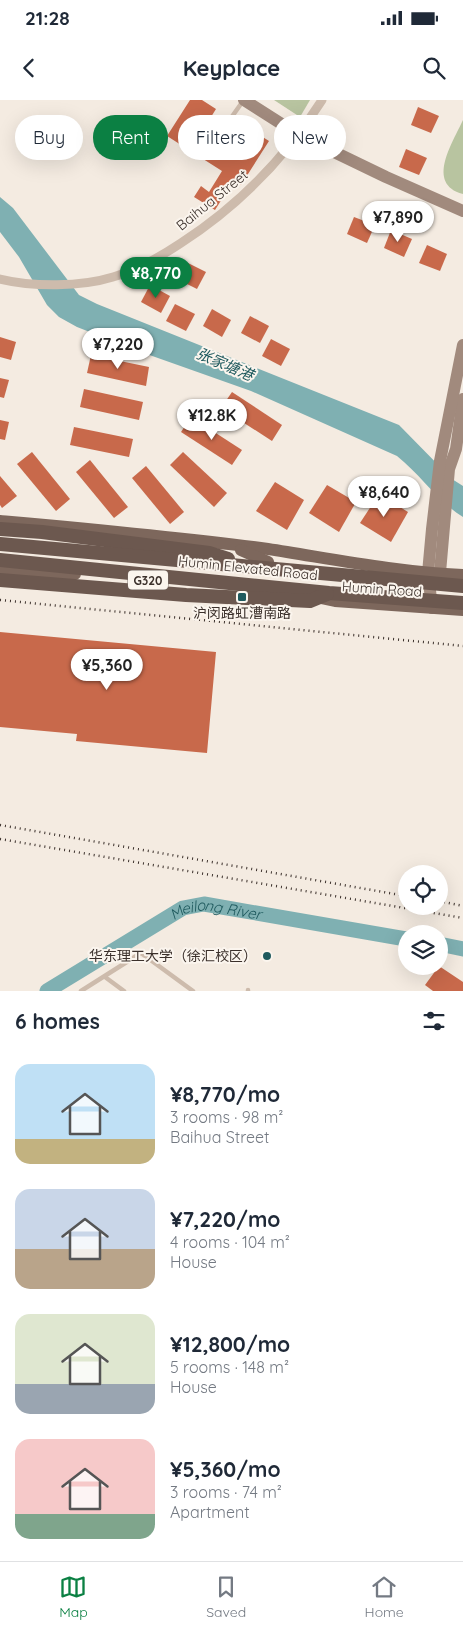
<!DOCTYPE html>
<html lang="en">
<head>
<meta charset="utf-8">
<style>
  :root { --surface:#fff; --page:#f6f6f7; --text:#1f2937; --muted:#747a83; --line:#e0e1e3; --accent:#0b8043 }
  body { margin:0; font-family:Quicksand,"Noto Sans SC",sans-serif; background:var(--page); color:var(--text); height:100vh; display:flex; flex-direction:column; font-size:19px; white-space:nowrap }
  * { box-sizing:border-box; margin:0 }
  p { font-size:16px; color:var(--muted) }
  .icon { flex:none; width:28px; height:28px; fill:none; stroke:currentColor; stroke-width:2; stroke-linecap:round; stroke-linejoin:round }
  .map { position:relative; height:891px; overflow:hidden }
  .sheet { display:flex; flex-direction:column; background:var(--surface); flex:1 }
  .sheet>* { flex:none }
  .guide { position:absolute; left:15px; top:15px; width:434px; height:45px; display:flex; gap:10px }
  .tools { position:absolute; left:398px; top:765px; display:grid; gap:10px }
  .tools a { display:grid; place-items:center; width:50px; height:50px; border-radius:50%; background:var(--surface); box-shadow:0 5px 20px #0002; font-size:25px }
  .price { position:absolute; translate:-50% -42px; padding:0 11px; border-radius:18px; background:#fff; color:#222; font-size:16px; line-height:32px; filter:drop-shadow(0 1px 2px #0008) }
  .price::after { content:''; position:absolute; left:50%; top:30px; width:15px; height:11px; margin-left:-8px; background:inherit; clip-path:polygon(0 0,100% 0,50% 100%) }
  .price.selected { background:var(--accent); color:#fff }
  ul { padding:0; list-style:none }
  li { display:flex; align-items:center; gap:15px; height:125px; padding:0 15px }
  li span { display:grid; place-items:center; flex:none; width:140px; height:100px; border-radius:15px; color:#555 }
  li>.icon { margin-inline-start:auto }
  span .icon { width:60px; height:60px; fill:#fffc; stroke-width:1 }
  li b { font-size:21px }
  h2 { display:flex; justify-content:space-between; align-items:center; height:60px; padding:0 15px; font-size:21px }
  .chip { padding:0 18px; border-radius:22px; background:var(--surface); box-shadow:0 5px 20px #0002; font-size:18px; line-height:45px }
  .chip.selected { background:var(--accent); color:#fff }
  .status { display:flex; justify-content:space-between; align-items:center; height:35px; padding:0 25px; background:var(--surface); direction:ltr }
  .status svg { height:14px; fill:currentColor }
  header { display:flex; justify-content:space-between; align-items:center; height:65px; padding:0 15px; background:var(--surface); font-size:22px; font-weight:700 }
  .tab-bar { display:flex; justify-content:space-around; align-items:center; height:70px; border-top:1px solid var(--line); background:var(--surface); font-size:14px; color:var(--muted) }
  .tab-bar a { display:grid; justify-items:center; gap:2px }
  .tab-bar .selected { color:var(--accent) }
  .map>svg:first-child { display:block }
  .green { fill:#b8c4a0 }
  .water { fill:#7fb0b2 }
  .lines { fill:none; stroke-linecap:round; stroke-linejoin:round }
  .river { stroke:#7fb0b2; stroke-width:15 }
  .building { fill:#c8694b }
  .service { stroke:#cdbbac; stroke-width:4.5 }
  .minor { stroke:#cdbbac; stroke-width:9 }
  .secondary { stroke:#a18a7d; stroke-width:12 }
  .primary { stroke:#7d675c; stroke-width:12 }
  .rail { stroke:#3b302b; stroke-width:2.5; stroke-dasharray:1 4; stroke-linecap:butt }
  .trunk-bridge { stroke:#6c584f; stroke-width:14 }
  .poi-dot { fill:#1f5a5e; stroke:#fbf5ee; stroke-width:2 }
  .labels { text-anchor:middle; dominant-baseline:central; stroke-width:4; stroke-linejoin:round; paint-order:stroke }
  .shield { fill:#fbf5ee; stroke:#756b66; stroke-width:1 }
  .shield-label { font-size:12px; font-weight:bold; fill:#3b302b }
  .street-label { font-size:14px; fill:#3b302b; stroke:#fbf5ee }
  .poi-label { font-size:14px; fill:#3b302b; stroke:#fbf5ee }
  .water-label { font-size:15px; font-style:italic; fill:#1f5a5e; stroke:#fbf5ee }
</style>
</head>
<body>
<div class="status"><b>21:28</b><svg viewBox="0 0 49 12"><path d="M0 12V9h3v3zM5 12V6h3v6zM10 12V3h3v9zM15 12V0h3v12zM26 1h20v11H26zM47 4h2v5h-2z"/></svg></div>
<header><svg class="icon" aria-label="back" viewBox="0 0 24 24"><path d="M15 5l-7 7 7 7"/></svg>Keyplace<svg class="icon" aria-label="search" viewBox="0 0 24 24"><circle cx="10" cy="10" r="6"/><path d="M15 15l6 6"/></svg></header>
<div class="map">
<svg width="463" height="891" viewBox="0 0 463 891">
  <rect width="100%" height="100%" fill="#f4ebe1"/>
  <!-- green -->
  <g class="green">
    <polygon points="274,0 310,0 300,17"/>
    <path d="M463,20V94C425,84 453,42 463,20Z"/>
  </g>
  <!-- water -->
  <path class="water" d="M0,97L13,108L79,195L97,204L399,325L452,379L463,386V417C437,401 421,375 397,356L251,291L141,252L77,227L59,217L47,205L19,157L0,132Z"/>
  <g class="lines">
    <!-- river -->
    <g class="river">
      <polyline points="439,844 463,849"/>
      <path id="s1" d="M47,891L183,808L204,804L406,839"/>
    </g>
  </g>
  <!-- building -->
  <g class="building">
    <polygon points="190,0 202,0 216,9 201,33 227,50 244,25 269,41 241,85 234,80 215,110 194,97 201,86 209,92 222,71 167,36"/>
    <polygon points="418,7 439,16 431,33 411,25"/>
    <polygon points="406,49 427,58 419,75 399,67"/>
    <polygon points="354,117 375,125 367,143 347,134"/>
    <polygon points="391,130 412,139 404,157 384,148"/>
    <polygon points="427,145 447,154 440,171 419,163"/>
    <polygon points="186,162 206,172 197,189 177,179"/>
    <polygon points="150,185 170,196 161,213 141,202"/>
    <polygon points="175,204 195,214 186,231 166,221"/>
    <polygon points="212,209 231,220 222,237 203,226"/>
    <polygon points="250,216 269,226 260,243 241,233"/>
    <polygon points="0,237 16,242 11,260 0,257"/>
    <polygon points="271,239 290,249 281,266 262,256"/>
    <polygon points="91,255 149,267 146,286 87,273"/>
    <polygon points="0,278 9,280 4,298 0,297"/>
    <polygon points="84,289 143,302 139,320 80,307"/>
    <polygon points="232,292 282,325 272,341 221,308"/>
    <polygon points="191,317 242,350 232,365 181,332"/>
    <polygon points="0,320 9,322 5,340 0,339"/>
    <polygon points="74,327 133,339 129,357 70,345"/>
    <polygon points="32,352 70,399 56,411 17,364"/>
    <polygon points="183,352 227,393 214,407 170,365"/>
    <polygon points="90,360 128,407 114,418 76,372"/>
    <polygon points="146,366 184,412 170,424 132,378"/>
    <polygon points="0,376 17,396 2,408 0,405"/>
    <polygon points="275,382 304,400 287,430 256,411"/>
    <polygon points="327,385 356,402 339,432 309,413"/>
    <polygon points="379,394 408,412 391,442 360,423"/>
    <polygon points="0,532 216,552 207,653 76,641 77,634 0,627"/>
    <polygon points="439,866 463,882 463,891 433,891 425,885"/>
  </g>
  <g class="lines">
    <!-- service -->
    <g class="service">
      <polyline points="219,35 243,1"/>
      <polyline points="105,877 124,891"/>
      <polyline points="81,891 141,853 193,891"/>
      <polyline points="248,891 248,890"/>
    </g>
    <!-- minor -->
    <path class="minor" d="M0,179C33,187 81,187 113,177C138,170 160,157 181,143C238,106 286,57 322,0"/>
    <!-- secondary -->
    <g class="secondary">
      <polyline points="244,0 299,35 386,77 463,111"/>
      <polyline points="439,484 449,369 456,349 463,299"/>
      <polyline points="432,508 428,473 432,429 440,361 463,245"/>
    </g>
    <!-- primary -->
    <g class="primary">
      <path d="M0,421C89,429 179,437 268,449C333,459 397,472 463,475"/>
      <polyline points="241,450 268,462"/>
      <polyline points="0,468 75,474"/>
      <polyline points="316,497 335,501 463,510"/>
    </g>
    <!-- rail -->
    <g class="rail">
      <polyline points="0,500 463,546"/>
      <polyline points="0,725 406,796"/>
      <polyline points="0,739 463,818"/>
      <polyline points="439,801 463,806"/>
    </g>
    <!-- trunk-bridge -->
    <g class="trunk-bridge">
      <polyline points="0,429 42,432 209,453 228,459"/>
      <polyline points="0,444 463,486"/>
      <polyline points="0,460 329,493 463,503"/>
      <polyline points="0,480 186,495 310,501 327,494"/>
    </g>
  </g>
  <!-- markers -->
  <g class="poi-dot">
    <rect x="237" y="492" width="10" height="10" rx="2.5"/>
    <circle cx="267" cy="856" r="5"/>
  </g>
  <g class="labels">
    <!-- shield labels -->
    <rect class="shield" x="128" y="470.5" width="40" height="19" rx="4"/>
    <g class="shield-label">
      <text x="148" y="480">G320</text>
    </g>
    <!-- street labels -->
    <g class="street-label">
      <text transform="translate(212 100) rotate(-39)">Baihua Street</text>
      <text transform="translate(248 468) rotate(6)">Humin Elevated Road</text>
      <text transform="translate(382 489) rotate(4)">Humin Road</text>
    </g>
    <!-- poi labels -->
    <g class="poi-label">
      <text x="242" y="513">沪闵路虹漕南路</text>
      <text x="257" y="856" text-anchor="end">华东理工大学（徐汇校区）</text>
    </g>
    <!-- water labels -->
    <g class="water-label">
      <text transform="translate(225 264) rotate(23)">张家塘港</text>
      <text stroke="none"><textPath href="#s1" startOffset="192">Meilong River</textPath></text>
    </g>
  </g>
</svg>
<div class="tools">
<a><svg class="icon" aria-label="locate" viewBox="0 0 24 24"><circle cx="12" cy="12" r="6"/><path d="M12 2v4M12 18v4M2 12h4M18 12h4"/></svg></a>
<a><svg class="icon" aria-label="layers" viewBox="0 0 24 24"><path d="M12 4l9 5-9 5-9-5zM3 14l9 5 9-5"/></svg></a>
</div>
<b class="price" style="left:398px;top:143px">¥7,890</b>
<b class="price selected" style="left:156px;top:199px">¥8,770</b>
<b class="price" style="left:118px;top:270px">¥7,220</b>
<b class="price" style="left:212px;top:341px">¥12.8K</b>
<b class="price" style="left:384px;top:418px">¥8,640</b>
<b class="price" style="left:107px;top:591px">¥5,360</b>
<div class="guide">
<a class="chip">Buy</a>
<a class="chip selected">Rent</a>
<a class="chip">Filters</a>
<a class="chip">New</a>
</div>
</div>
<section class="sheet">
<h2>6 homes<svg class="icon" aria-label="filters" viewBox="0 0 24 24"><path d="M4 7h16M4 17h16"/><circle cx="9" cy="7" r="2"/><circle cx="15" cy="17" r="2"/></svg></h2>
<ul>
<li><span style="background:linear-gradient(#bfe0f5 75%,#c2b280 0)"><svg class="icon" aria-label="home" viewBox="0 0 24 24"><path d="M3 11l9-7 9 7M6 9v11h12V9"/></svg></span><div><b>¥8,770/mo</b><p>3 rooms · 98 m²</p><p>Baihua Street</p></div></li>
<li><span style="background:linear-gradient(#c9d6e8 60%,#b9a48a 0)"><svg class="icon" aria-label="home" viewBox="0 0 24 24"><path d="M3 11l9-7 9 7M6 9v11h12V9"/></svg></span><div><b>¥7,220/mo</b><p>4 rooms · 104 m²</p><p>House</p></div></li>
<li><span style="background:linear-gradient(#dfe7d0 70%,#9aa5b1 0)"><svg class="icon" aria-label="home" viewBox="0 0 24 24"><path d="M3 11l9-7 9 7M6 9v11h12V9"/></svg></span><div><b>¥12,800/mo</b><p>5 rooms · 148 m²</p><p>House</p></div></li>
<li><span style="background:linear-gradient(#f6c9c9 75%,#7fa58c 0)"><svg class="icon" aria-label="home" viewBox="0 0 24 24"><path d="M3 11l9-7 9 7M6 9v11h12V9"/></svg></span><div><b>¥5,360/mo</b><p>3 rooms · 74 m²</p><p>Apartment</p></div></li>
</ul>
</section>
<nav class="tab-bar">
<a class="selected"><svg class="icon" aria-label="map" viewBox="0 0 24 24"><path d="M3 6l6-2 6 2 6-2v14l-6 2-6-2-6 2zM9 4v14M15 6v14"/></svg>Map</a>
<a><svg class="icon" aria-label="saved" viewBox="0 0 24 24"><path d="M7 4h10v16l-5-4-5 4z"/></svg>Saved</a>
<a><svg class="icon" aria-label="home" viewBox="0 0 24 24"><path d="M3 11l9-7 9 7M6 9v11h12V9"/></svg>Home</a>
</nav>
</body>
</html>
